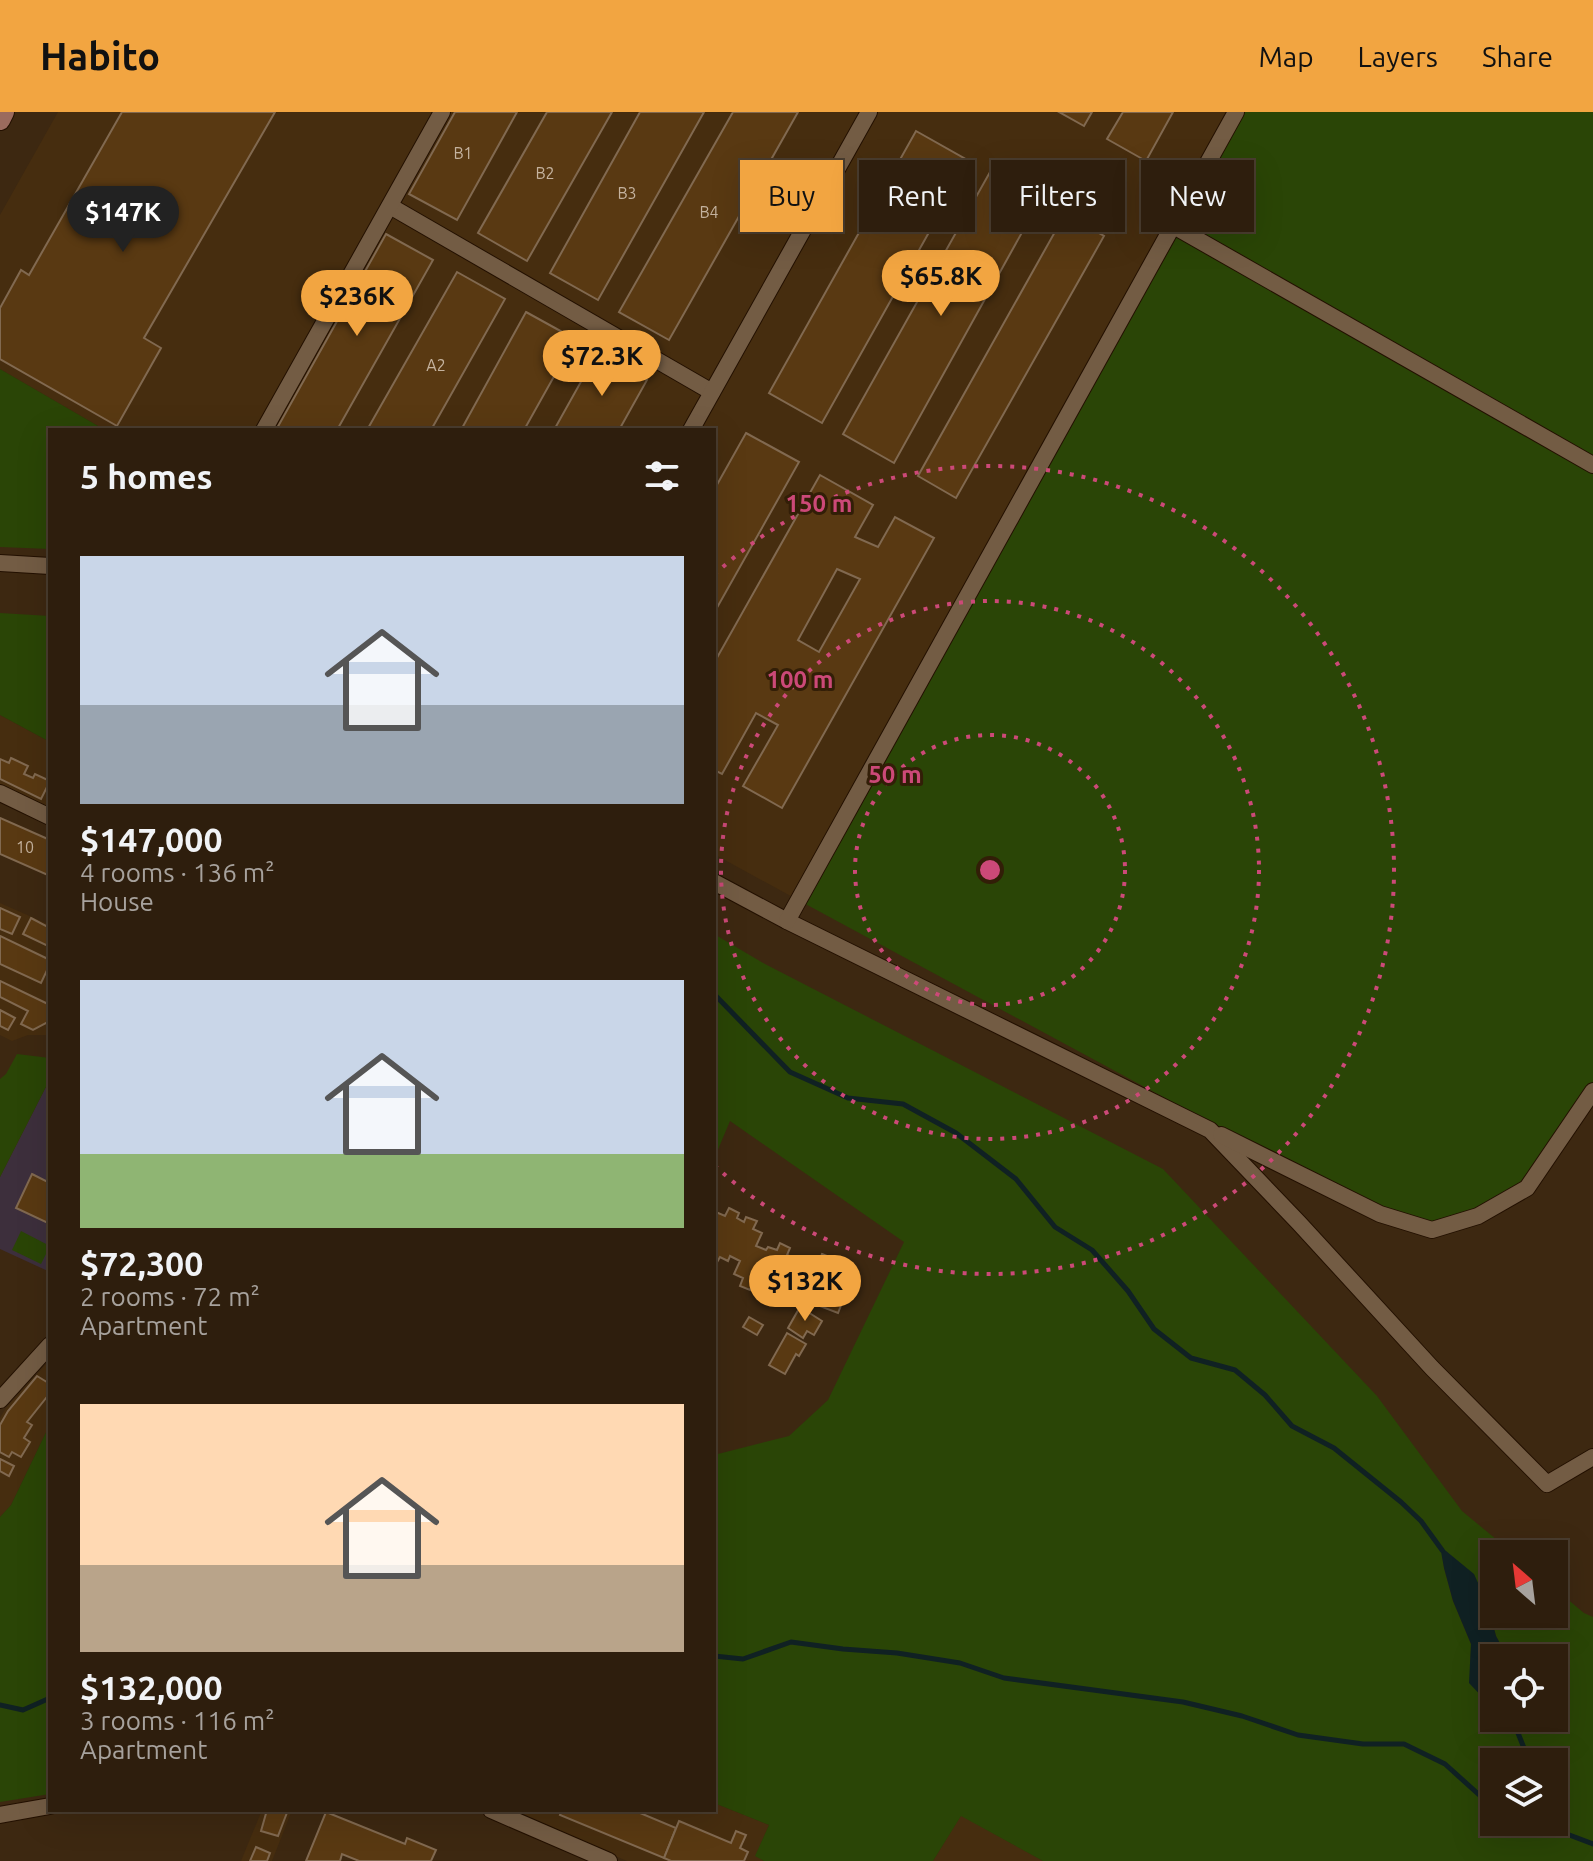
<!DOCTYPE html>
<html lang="en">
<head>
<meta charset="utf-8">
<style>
  :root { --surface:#2e1e0d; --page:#3a2b1b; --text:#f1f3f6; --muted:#a7a29d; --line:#493c2e; --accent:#f2a541 }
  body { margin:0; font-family:Ubuntu,sans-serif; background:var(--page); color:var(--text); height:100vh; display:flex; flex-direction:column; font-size:30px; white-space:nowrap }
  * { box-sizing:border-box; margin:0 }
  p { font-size:26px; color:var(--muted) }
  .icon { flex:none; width:44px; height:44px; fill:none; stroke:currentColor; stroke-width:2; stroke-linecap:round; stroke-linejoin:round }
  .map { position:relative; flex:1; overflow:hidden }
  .sheet { position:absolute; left:48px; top:316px; width:668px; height:1384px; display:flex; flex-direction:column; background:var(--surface); border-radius:0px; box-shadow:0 8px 32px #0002,0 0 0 2px var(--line) }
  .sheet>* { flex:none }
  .hud { position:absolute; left:740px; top:48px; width:732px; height:72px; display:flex; gap:16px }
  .needle { width:52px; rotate:332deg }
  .buttons { position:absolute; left:1480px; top:1428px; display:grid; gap:16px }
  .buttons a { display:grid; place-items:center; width:88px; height:88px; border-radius:0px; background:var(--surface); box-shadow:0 8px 32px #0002,0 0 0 2px var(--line); font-size:40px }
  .price { position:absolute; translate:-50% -68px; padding:0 18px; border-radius:28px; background:var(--accent); color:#111; font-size:26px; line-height:52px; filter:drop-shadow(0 2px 4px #0008) }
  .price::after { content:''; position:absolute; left:50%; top:48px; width:24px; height:18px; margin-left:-12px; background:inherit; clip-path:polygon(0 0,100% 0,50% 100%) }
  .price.active { background:#222; color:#fff }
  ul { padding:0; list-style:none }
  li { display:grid; align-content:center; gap:16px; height:424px; padding:0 32px }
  li span { display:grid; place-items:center; height:248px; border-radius:0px; color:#555 }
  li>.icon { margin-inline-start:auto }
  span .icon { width:144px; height:144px; fill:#fffc; stroke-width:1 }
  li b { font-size:34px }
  h2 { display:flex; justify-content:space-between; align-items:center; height:96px; padding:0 32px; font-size:34px }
  .pill { padding:0 28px; border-radius:0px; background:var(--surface); box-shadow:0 8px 32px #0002,0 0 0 2px var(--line); font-size:28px; line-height:72px }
  .pill.active { background:var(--accent); color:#111 }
  header { display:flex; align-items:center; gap:48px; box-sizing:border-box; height:112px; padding:0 40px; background:var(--accent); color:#111 }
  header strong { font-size:38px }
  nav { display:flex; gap:44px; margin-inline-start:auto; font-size:28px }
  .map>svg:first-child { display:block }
  .built { fill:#462d0f }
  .education { fill:#3d2f3c }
  .green { fill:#2a4506; fill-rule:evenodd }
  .water { fill:#102123 }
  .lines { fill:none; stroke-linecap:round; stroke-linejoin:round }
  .stream { stroke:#102123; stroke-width:5 }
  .building { fill:#593912; stroke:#816950; stroke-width:2; fill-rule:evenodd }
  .street-casing { stroke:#231000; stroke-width:18 }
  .secondary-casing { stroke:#231000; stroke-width:22 }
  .street { stroke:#735c44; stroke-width:16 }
  .secondary { stroke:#9b6b5e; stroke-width:20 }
  .ring { fill:none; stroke:#cc4978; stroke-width:4; stroke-dasharray:4 8 }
  .labels { text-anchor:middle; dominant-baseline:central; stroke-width:6; stroke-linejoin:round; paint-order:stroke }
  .number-label { font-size:16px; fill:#c5b39f }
  .centre { fill:#cc4978; stroke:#321e07; stroke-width:4 }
  .ring-label { font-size:24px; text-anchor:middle; font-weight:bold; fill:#cc4978; stroke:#321e07; stroke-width:6; stroke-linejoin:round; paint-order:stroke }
</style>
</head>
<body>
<header>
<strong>Habito</strong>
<nav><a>Map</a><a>Layers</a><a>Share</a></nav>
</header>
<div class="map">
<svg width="1593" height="1749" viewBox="0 0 1593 1749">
  <rect width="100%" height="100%" fill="#3d2811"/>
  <!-- built -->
  <g class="built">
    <polygon points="58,0 1236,0 798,788 714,742 714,318 105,318 0,257 0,103"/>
    <polygon points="0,603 50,630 50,696 0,672"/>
    <polygon points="0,791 50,813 50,923 28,923 12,929 0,923"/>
    <polygon points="50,1248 50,1312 11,1393 0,1405 0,1306 6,1296"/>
    <polygon points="714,1691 769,1713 756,1743 764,1749 627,1749 507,1698 714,1698"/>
    <polygon points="262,1698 292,1698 272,1749 241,1749"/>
    <polygon points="961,1703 1043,1749 933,1749"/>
  </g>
  <!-- education -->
  <polygon class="education" points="50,967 50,1160 0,1137 0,1065"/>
  <!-- green -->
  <g class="green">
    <polygon points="1236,0 1593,0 1593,979 1527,1076 1432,1118 1380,1102 798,788"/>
    <polygon points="0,257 105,318 50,318 50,437 0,435"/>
    <polygon points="0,501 50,504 50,630 0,603"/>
    <path d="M714,822L765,852L1163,1057L1377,1284L1462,1399L1514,1442H1494V1502H1554V1476L1584,1501L1593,1505V1749H1043L961,1704L933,1749H764L755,1744L769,1713L714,1691V1343L789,1324L828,1288L904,1130L730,1009L714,1047ZM1441,1435L1488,1493L1496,1524L1508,1546H1554V1606H1494V1593L1488,1590L1470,1571L1471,1532L1453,1489L1444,1456ZM1494,1650H1554V1710H1494Z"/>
    <polygon points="17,942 50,946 50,967 0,1065 0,967 6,962"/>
    <polygon points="21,1119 50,1134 41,1152 12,1138"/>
    <polygon points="50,1312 50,1682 0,1690 0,1405 11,1393"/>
  </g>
  <!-- water -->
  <polygon class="water" points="1440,1434 1474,1462 1488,1493 1496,1524 1508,1546 1494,1546 1494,1593 1488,1591 1469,1571 1471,1532 1453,1489 1444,1456"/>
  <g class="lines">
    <!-- stream -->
    <g class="stream">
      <polyline points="714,882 790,960 848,986 903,992 956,1021 1016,1067 1055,1115 1092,1138 1128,1179 1154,1217 1191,1246 1235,1258 1265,1283 1292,1314 1334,1336 1401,1390 1421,1409 1442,1438"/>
      <polyline points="714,1544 743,1547 791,1530 843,1537 897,1541 960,1551 1004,1566 1183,1590 1242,1604 1298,1623 1363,1632 1404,1632 1445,1652 1486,1689 1494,1693"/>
      <polyline points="0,1593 23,1598 50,1586"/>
      <polyline points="1512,1606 1526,1641 1532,1650"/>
      <polyline points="1554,1687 1557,1695 1559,1718"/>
      <polyline points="1535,1710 1593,1732"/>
    </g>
  </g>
  <!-- building -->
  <g class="building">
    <polygon points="122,0 275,0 144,226 161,236 117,314 0,247 0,196 21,158 29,163"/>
    <polygon points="455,0 517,0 457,108 409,82"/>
    <polygon points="547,0 612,0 527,149 478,121"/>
    <polygon points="640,0 704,0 598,188 550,161"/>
    <polygon points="733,0 798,0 669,228 619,200"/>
    <polygon points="1059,0 1092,0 1084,14"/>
    <polygon points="1123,0 1173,0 1146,49 1107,27"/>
    <polygon points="916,19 969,49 822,311 769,281"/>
    <polygon points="990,60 1040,88 894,351 843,322"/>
    <polygon points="1065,102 1104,124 956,386 918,364"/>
    <polygon points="386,122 433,148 337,318 276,318"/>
    <polygon points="457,160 505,187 431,318 367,318"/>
    <polygon points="526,200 575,227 524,318 461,318"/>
    <polygon points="597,241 647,268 619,318 554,318"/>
    <polygon points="746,321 799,350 714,501 714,378"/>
    <path d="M820,363L873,393L855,425L878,435L895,405L934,426L782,696L743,674L778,613L756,601L722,662L714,658V551ZM837,457L860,467L819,540L798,528Z"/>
    <polygon points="11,646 28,654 24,662 33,666 35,662 50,669 41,687 0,667 0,647 9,651"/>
    <polygon points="0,706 50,728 50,764 0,742"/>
    <polygon points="0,796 20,805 12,822 0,817"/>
    <polygon points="31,806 50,816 50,835 23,822"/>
    <polygon points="0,824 50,848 50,852 41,871 0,852"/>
    <polygon points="0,869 50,893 50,909 33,918 21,912 28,899 0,885"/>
    <polygon points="0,898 15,906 8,918 0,914"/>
    <polygon points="32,1062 50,1071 50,1112 16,1096"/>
    <polygon points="729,1096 739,1101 737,1106 744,1110 746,1105 757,1109 753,1117 762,1121 756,1134 766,1138 768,1135 777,1138 780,1131 790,1136 787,1143 796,1147 789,1162 786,1161 783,1167 786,1169 779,1183 771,1179 768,1186 758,1181 760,1177 752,1173 750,1178 740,1174 743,1166 734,1162 740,1149 730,1144 728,1149 720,1145 716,1152 714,1151 714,1105 716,1100 725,1104"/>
    <polygon points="822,1142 856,1156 838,1201 804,1188"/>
    <polygon points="800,1195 822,1209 814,1223 807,1219 803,1226 788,1216"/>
    <polygon points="749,1205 763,1213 757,1223 743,1215"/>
    <polygon points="787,1221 806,1232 799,1244 796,1242 785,1262 769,1253"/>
    <polygon points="37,1264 50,1272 50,1281 27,1310 32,1313 24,1326 30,1330 21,1345 12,1340 9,1345 0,1340 0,1313 8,1299"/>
    <polygon points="0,1347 14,1354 9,1364 0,1359"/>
    <polygon points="267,1698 288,1698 278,1724 261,1719"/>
    <polygon points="562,1698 633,1698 676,1716 664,1746 560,1703"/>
    <polygon points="326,1700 405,1732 407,1726 436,1738 431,1749 359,1749 342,1742 340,1749 306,1749"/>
    <polygon points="679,1709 731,1731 736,1719 746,1723 740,1736 748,1740 744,1749 671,1749 664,1746"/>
    <polygon points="256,1735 270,1741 267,1749 250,1749"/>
  </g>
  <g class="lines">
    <defs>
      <g id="street">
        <polyline points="390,94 712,280"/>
        <polyline points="1172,113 1593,353"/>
        <polyline points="264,318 442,0"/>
        <polyline points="691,318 869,0"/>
        <polyline points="0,451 50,454"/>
        <polyline points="0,681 50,705"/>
        <polyline points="714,770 787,809 1210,1018 1299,1111 1432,1256 1547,1372 1593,1345"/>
        <polyline points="787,809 1236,0"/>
        <polyline points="1221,1023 1380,1102 1432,1118 1478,1104 1527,1076 1593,979"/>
        <polyline points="0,1288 50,1233"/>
        <polyline points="491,1698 609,1749"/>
        <polyline points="0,1703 50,1694"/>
      </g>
      <polyline id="secondary" points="0,8 4,0"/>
    </defs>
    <!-- street casing -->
    <use href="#street" class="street-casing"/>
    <!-- secondary casing -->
    <use href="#secondary" class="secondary-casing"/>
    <!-- street -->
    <use href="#street" class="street"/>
    <!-- secondary -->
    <use href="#secondary" class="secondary"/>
  </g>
  <!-- distance rings -->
  <g class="ring">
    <circle cx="990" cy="758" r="135"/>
    <circle cx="990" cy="758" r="269"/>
    <path d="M714 463A404 404 0 1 1 714 1053"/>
  </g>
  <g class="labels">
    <!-- number labels -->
    <g class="number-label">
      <text x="463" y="41">B1</text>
      <text x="545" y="61">B2</text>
      <text x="627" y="81">B3</text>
      <text x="709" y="100">B4</text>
      <text x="436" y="253">A2</text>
      <text x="25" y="735">10</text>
    </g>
  </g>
  <circle cx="990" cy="758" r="12" class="centre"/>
  <g class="ring-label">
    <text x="819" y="400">150 m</text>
    <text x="800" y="576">100 m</text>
    <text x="895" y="671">50 m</text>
  </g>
</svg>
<div class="buttons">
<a><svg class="needle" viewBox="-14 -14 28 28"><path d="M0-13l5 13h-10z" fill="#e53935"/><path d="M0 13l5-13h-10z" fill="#a7a29d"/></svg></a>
<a><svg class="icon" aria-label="locate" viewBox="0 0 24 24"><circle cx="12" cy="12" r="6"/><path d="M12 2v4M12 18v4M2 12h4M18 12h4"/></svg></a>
<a><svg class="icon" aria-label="layers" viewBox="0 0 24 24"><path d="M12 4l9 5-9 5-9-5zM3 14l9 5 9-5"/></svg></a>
</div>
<b class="price active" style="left:123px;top:142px">$147K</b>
<b class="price" style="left:941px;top:206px">$65.8K</b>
<b class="price" style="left:357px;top:226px">$236K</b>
<b class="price" style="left:602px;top:286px">$72.3K</b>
<b class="price" style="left:805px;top:1211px">$132K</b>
<div class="hud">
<a class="pill active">Buy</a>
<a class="pill">Rent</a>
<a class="pill">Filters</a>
<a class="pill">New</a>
</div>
<section class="sheet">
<h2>5 homes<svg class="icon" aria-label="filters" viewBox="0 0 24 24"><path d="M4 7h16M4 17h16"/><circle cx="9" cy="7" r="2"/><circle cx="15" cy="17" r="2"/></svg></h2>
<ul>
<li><span style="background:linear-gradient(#c9d6e8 60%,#9aa5b1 0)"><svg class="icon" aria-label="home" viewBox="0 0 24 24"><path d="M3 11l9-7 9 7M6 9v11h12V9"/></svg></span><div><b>$147,000</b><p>4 rooms · 136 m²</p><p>House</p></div></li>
<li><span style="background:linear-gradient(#c9d6e8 70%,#8fb573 0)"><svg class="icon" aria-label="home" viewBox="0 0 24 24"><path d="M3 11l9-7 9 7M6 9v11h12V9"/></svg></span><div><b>$72,300</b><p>2 rooms · 72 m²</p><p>Apartment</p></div></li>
<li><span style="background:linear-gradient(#ffd9b3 65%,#b9a48a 0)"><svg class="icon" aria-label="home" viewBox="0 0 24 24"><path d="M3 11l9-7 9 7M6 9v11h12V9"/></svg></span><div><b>$132,000</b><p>3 rooms · 116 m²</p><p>Apartment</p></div></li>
</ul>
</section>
</div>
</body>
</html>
